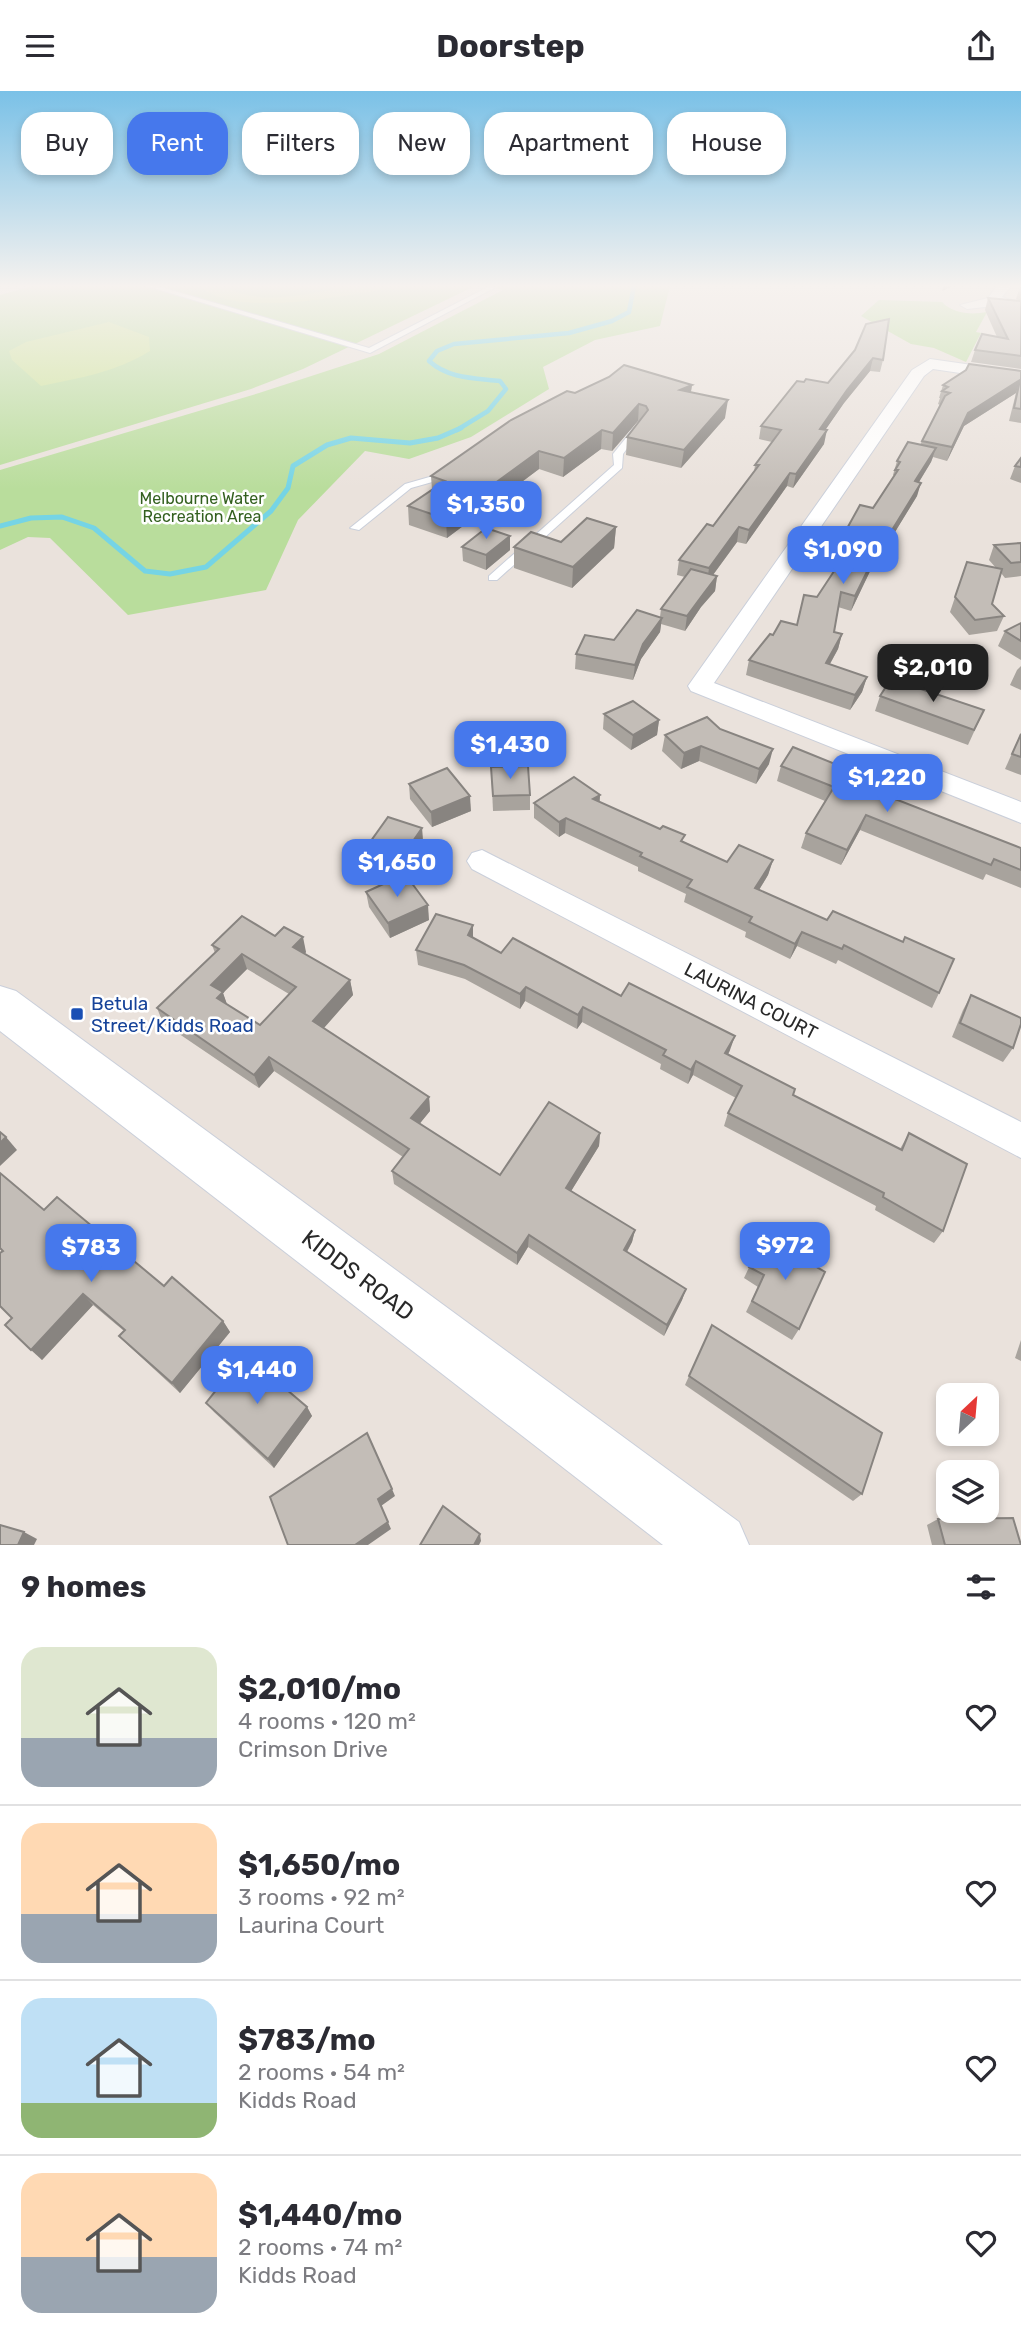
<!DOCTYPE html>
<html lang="en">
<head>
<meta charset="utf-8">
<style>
  :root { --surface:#fff; --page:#f7f7f7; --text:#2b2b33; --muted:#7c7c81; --line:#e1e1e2; --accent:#4678ec }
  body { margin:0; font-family:Rubik,sans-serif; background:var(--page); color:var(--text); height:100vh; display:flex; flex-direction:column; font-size:26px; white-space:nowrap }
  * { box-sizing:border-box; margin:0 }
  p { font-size:23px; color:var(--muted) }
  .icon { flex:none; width:38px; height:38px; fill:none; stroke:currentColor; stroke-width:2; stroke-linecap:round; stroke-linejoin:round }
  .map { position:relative; height:1454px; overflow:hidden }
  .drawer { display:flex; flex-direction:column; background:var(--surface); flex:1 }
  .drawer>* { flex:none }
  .top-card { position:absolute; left:21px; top:21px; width:980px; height:63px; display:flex; gap:14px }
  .needle { width:46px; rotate:26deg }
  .controls { position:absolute; left:936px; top:1292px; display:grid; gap:14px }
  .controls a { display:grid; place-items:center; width:63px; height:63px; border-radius:14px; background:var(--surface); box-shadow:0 4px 10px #0003; font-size:35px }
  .price { position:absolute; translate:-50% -60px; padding:0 16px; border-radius:14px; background:var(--accent); color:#fff; font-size:23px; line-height:46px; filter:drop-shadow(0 2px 4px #0008) }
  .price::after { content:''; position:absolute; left:50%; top:42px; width:21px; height:16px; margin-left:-10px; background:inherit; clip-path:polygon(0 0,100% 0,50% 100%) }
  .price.current { background:#222; color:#fff }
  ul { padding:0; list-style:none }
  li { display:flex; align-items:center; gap:21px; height:175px; padding:0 21px }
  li+li { border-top:2px solid var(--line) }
  li span { display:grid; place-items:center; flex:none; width:196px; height:140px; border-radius:21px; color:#555 }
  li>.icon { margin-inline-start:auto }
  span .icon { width:84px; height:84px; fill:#fffc; stroke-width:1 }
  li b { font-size:30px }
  h2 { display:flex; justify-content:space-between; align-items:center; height:84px; padding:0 21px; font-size:30px }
  .pill { padding:0 24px; border-radius:21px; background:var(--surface); box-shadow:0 4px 10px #0003; font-size:24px; line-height:63px }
  .pill.current { background:var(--accent); color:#fff }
  header { display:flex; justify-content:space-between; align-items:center; height:91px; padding:0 21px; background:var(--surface); font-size:32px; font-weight:700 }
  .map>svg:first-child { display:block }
  .green { fill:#b9dd9c }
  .pitch { fill:#cce498 }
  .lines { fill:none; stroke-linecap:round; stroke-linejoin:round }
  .stream-far1 { stroke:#75d4e5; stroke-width:4.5 }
  .stream { stroke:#75d4e5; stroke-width:5 }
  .lane-casing { stroke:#cacfda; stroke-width:2 }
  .street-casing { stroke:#cacfda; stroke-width:2 }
  .secondary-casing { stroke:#cacfda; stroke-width:2 }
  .lane { fill:#fff; fill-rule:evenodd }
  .street { fill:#fff; fill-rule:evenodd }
  .secondary { fill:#fff; fill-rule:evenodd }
  .wall { fill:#a8a39d; fill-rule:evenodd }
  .shaded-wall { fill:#888480 }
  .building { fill:#c3bdb7; stroke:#888480; stroke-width:2; fill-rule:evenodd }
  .transit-dot { fill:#1a4fb4; stroke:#fff; stroke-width:2.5 }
  .labels { text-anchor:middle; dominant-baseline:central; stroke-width:5; stroke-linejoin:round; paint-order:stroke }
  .far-park-label { font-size:16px; fill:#33601f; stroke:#fff }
  .street-label { font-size:19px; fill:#292929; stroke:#fff }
  .transit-label { font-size:19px; fill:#164399; stroke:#fff; text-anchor:start }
  .near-street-label { font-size:23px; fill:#292929; stroke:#fff }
</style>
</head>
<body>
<header><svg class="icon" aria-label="menu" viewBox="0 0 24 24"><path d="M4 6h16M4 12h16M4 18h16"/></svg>Doorstep<svg class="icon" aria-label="share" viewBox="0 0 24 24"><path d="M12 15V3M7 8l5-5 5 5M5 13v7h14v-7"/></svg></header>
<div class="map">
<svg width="1021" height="1454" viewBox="0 0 1021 1454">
  <rect width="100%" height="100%" fill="#eae2dc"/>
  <!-- green -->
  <g class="green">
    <polygon points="32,195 475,195 303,278 251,298 0,374 0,204"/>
    <polygon points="486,195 670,195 660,235 595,249 543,276 549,298 471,346 409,368 365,360 298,429 266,499 128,524 50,447 28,446 0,459 0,379 259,302 379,263 503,199"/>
    <path d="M879,209L942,211C953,223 972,224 987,221L976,241L981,242L966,271L934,257L911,253L861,225Z"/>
  </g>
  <!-- pitch -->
  <g class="pitch">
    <path d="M200,195H233L225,196C266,218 317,199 359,195C374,194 388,195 403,195C356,202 236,230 200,195Z"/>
    <path d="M109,231L149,246L150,260C116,281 80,287 41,295L12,269L9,260L26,251Z"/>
  </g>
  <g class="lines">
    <!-- stream-far1 -->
    <path class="stream-far1" d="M457,339L488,320L506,298L500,290C475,287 449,288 429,270L437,260L454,253L569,242L612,230L629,221L634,195"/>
    <!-- stream -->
    <polyline class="stream" points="0,435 31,427 62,426 94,437 145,480 170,483 206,476 271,420 288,397 293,375 327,354 351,347 410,352 438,347 461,337"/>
    <defs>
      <g id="lane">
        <polygon points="147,195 157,195 369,257 490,195 496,196 370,262"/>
        <polygon points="634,337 641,339 623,363 622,377 497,489 489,489 489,485 614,374 613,363"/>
        <polygon points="447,381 452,384 450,386 411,397 359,439 350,437 405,393"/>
      </g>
      <g id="street">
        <polygon points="997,195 1011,195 1002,206 1021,212 1021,220 994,215 967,218 960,214 988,207"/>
        <polygon points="930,268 1021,281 1021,291 933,278 924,285 714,592 1021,711 1021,732 691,600 688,595 912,279"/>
        <polygon points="482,759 1021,1031 1021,1067 472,778 467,770 472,762"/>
      </g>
      <polygon id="secondary" points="0,895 16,900 739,1431 749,1454 663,1454 0,940"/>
    </defs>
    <!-- lane casing -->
    <use href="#lane" class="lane-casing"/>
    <!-- street casing -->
    <use href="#street" class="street-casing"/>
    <!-- secondary casing -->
    <use href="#secondary" class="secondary-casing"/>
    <!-- lane -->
    <use href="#lane" class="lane"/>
    <!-- street -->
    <use href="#street" class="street"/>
    <!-- secondary -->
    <use href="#secondary" class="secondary"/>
  </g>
  <!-- wall -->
  <g class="wall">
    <polygon points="1020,196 1021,196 1021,210 1016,208"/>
    <polygon points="988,207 1021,210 1021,278 971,271 975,259 997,246 985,219"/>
    <polygon points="855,259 883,269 880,281 870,280 844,312 825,339 824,353 793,397 787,395 746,453 737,451 713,484 717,485 715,500 701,516 685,540 661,533 660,541 641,568 633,589 575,578 576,563 614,549 660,526 661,518 685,486 677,484 679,469 713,435 754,381 755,374 772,351 759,348 761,335 804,291 828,292"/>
    <polygon points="1021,280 1021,332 1009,330 1016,302 964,335 947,370 933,366 931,371 919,391 917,405 887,454 883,453 851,520 838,516 834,541 842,543 838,558 830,573 867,586 862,601 850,619 746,584 749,569 773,544 797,534 817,506 843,466 836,465 840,450 873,417 893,386 894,384 893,384 897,370 920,354 940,314 938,313 940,307 939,307 943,294"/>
    <polygon points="692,294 691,301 725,327 681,377 626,364 627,346 639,331 638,330 612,360 601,358 563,386 539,378 447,447 409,434 408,415 432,399 431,385 575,302"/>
    <polygon points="1021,367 1021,392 1010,388 1015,375"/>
    <polygon points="616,436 614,457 572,497 514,477 514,456 561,451"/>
    <polygon points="1021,452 1021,485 1005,487 1001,482 992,513 1004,525 997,540 969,544 950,521 967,471 996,477 989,469 994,454"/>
    <polygon points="462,456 510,459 486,479 463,470"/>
    <polygon points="1021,532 1021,569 998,555 1005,540"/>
    <polygon points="1021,575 1021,599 1010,594 1017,579"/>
    <polygon points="880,605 984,619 968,654 875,620"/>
    <polygon points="604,623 659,629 657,644 631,659 603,638"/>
    <polygon points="720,638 769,673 756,693 699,670 681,678 662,660 665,644"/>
    <polygon points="1021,642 1021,684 1005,678"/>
    <polygon points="781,675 878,701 1021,757 1021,797 986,783 983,789 860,739 841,774 801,757 806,742 825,710 777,690"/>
    <polygon points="491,676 530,704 530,719 493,720"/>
    <polygon points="409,693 471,720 432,736 410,708"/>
    <polygon points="600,704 599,711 727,771 773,769 768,784 759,799 939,902 932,917 838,869 836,873 797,855 790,868 745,846 746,841 684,811 686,803 638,780 638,776 565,742 559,746 534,727 534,712"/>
    <polygon points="422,737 423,752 404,781 370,770 368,754"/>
    <polygon points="366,801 429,829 390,847 369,816"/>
    <polygon points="473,834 473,847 501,862 621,905 730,959 728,964 793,1004 900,1058 909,1042 943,1140 934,1152 875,1119 876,1115 724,1035 728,1022 736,1007 693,984 688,993 660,978 661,973 582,931 577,938 525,910 520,918 465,888 418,874 416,859"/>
    <path d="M275,845L306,861L305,863L350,889L353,904L323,937L429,1006L430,1020L419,1033L500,1084L600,1042L599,1055L571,1100L635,1139L632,1151L627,1161L686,1198L682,1209L664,1245L528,1156L517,1174L394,1093L392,1080L403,1066L274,980L259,997L163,932L157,917L215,862L212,854ZM247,878L289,903L260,934L227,914L223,902Z"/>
    <polygon points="971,904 1013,957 1003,971 952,946 963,919"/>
    <polygon points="0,1082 44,1119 164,1195 223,1230 230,1241 180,1302 129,1255 119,1245 124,1240 93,1214 42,1269 12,1227 2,1160 0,1158"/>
    <polygon points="764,1145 799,1238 792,1249 746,1221 758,1196 744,1187"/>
    <polygon points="1021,1249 1021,1270 1015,1267"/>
    <polygon points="689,1285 862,1403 853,1410 685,1294"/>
    <polygon points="206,1312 307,1316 312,1325 274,1377 214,1321"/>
    <polygon points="938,1428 1021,1454 932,1454 927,1434"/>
  </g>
  <!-- shaded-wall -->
  <g class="shaded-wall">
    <polygon points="944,195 953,195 942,200"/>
    <polygon points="873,267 870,280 844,312 817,351 820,338 847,299"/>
    <polygon points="1020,289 1016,302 964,335 947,370 952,356 968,322"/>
    <polygon points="692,294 689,311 680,299"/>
    <polygon points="728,309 725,327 681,377 684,359"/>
    <polygon points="639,313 638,330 612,360 613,342"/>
    <polygon points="602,339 601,358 563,386 564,367"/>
    <polygon points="827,339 824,353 793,397 796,383"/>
    <polygon points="936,357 931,371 911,404 915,390"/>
    <polygon points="539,360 539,378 447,447 446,428"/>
    <polygon points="790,382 787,395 746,453 749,439"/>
    <polygon points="921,392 917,405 887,454 892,439"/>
    <polygon points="616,436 614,457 572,497 573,476"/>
    <polygon points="739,436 737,451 707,492 709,477"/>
    <polygon points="888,438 883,453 851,520 855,505"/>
    <polygon points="510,445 510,459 486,479 486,464"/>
    <polygon points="717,485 715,500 701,516 685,540 687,525 704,502"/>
    <polygon points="662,527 660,541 641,568 633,589 635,574 643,553"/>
    <polygon points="842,543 838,558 822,587 826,572"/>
    <polygon points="867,586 862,601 850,619 855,604"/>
    <polygon points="659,629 657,644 631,659 633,644"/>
    <polygon points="701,655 699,670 681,678 684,662"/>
    <polygon points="773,658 769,673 756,693 759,678"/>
    <polygon points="600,704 599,719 593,708"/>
    <polygon points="470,705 471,720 432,736 431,721"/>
    <polygon points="866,724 860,739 841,774 847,759"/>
    <polygon points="566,727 565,742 559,746 559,731"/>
    <polygon points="422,737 423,752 404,781 402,766"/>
    <polygon points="773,769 768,784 751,812 755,797"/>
    <polygon points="428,814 429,829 390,847 388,832"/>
    <polygon points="473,834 473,849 468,844"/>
    <polygon points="802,841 797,855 790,868 795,853"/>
    <polygon points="303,846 306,861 297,871 293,856"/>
    <polygon points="242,863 247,878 223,902 228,916 222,922 211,894"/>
    <polygon points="350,889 353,904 317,945 313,930"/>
    <polygon points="526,896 525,910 520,918 520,903"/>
    <polygon points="583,916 582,931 577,938 578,924"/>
    <polygon points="735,945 730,959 721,976 725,962"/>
    <polygon points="269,966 274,980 259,997 254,984"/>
    <polygon points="696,970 693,984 688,993 691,979"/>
    <polygon points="429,1006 430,1020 413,1041 411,1027"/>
    <polygon points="600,1042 599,1055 565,1110 566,1097"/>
    <polygon points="6,1046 17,1059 0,1075 0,1052"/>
    <polygon points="635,1139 632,1151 621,1171 624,1159"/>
    <polygon points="529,1144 528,1156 517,1174 517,1162"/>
    <polygon points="686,1198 682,1209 664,1245 667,1234"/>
    <polygon points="83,1203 93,1214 42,1269 31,1259"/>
    <polygon points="223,1230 230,1241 180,1302 172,1292"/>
    <polygon points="307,1316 312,1325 274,1377 268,1368"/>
    <polygon points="392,1398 395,1405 381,1415 391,1438 368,1454 355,1454 378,1408"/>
    <polygon points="24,1441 37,1448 34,1454 18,1454"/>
    <polygon points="480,1443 481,1450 479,1454 474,1454"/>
  </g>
  <!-- building -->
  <g class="building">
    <polygon points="988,207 1021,210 1021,265 975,259 982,243 1008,248"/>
    <polygon points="889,228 883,269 873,267 847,299 820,338 827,339 796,383 790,382 749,439 739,436 709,477 679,469 707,433 713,435 759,374 755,374 781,339 761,335 797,290 804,291 806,288 828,292 855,259 866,233"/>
    <polygon points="969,273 1021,280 1021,318 1014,317 1020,289 968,322 952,356 922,350 945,305 950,302 942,300 948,296 943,294 966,279"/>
    <polygon points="624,274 692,294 680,299 728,309 684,359 627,346 648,319 646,315 639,313 613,342 602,339 564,367 539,360 446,428 408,415 445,390 431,385 511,329 567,300 575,302 609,286"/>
    <polygon points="908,351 936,357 915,390 921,392 892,439 888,438 855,505 841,501 834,541 842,543 826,572 867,586 855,604 749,569 770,543 773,544 781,530 797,534 804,504 817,506 852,453 840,450 860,414 873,417 898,379 895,379 900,371 897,370"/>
    <polygon points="1021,367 1021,376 1015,375"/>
    <polygon points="587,427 616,436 573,476 514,456 531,441 561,451"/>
    <polygon points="486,437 510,445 486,464 462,456"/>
    <polygon points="1021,452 1021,471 1011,472 994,454"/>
    <polygon points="967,471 1002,478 992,513 1004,525 975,529 955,506"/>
    <polygon points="691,478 717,485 704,502 687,525 661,518"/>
    <polygon points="637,519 662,527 643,553 635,574 576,563 585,544 614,549"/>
    <polygon points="1021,532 1021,550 1005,540"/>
    <polygon points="891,588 984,619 974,639 880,605"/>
    <polygon points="633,610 659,629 633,644 604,623"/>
    <polygon points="707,626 720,638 773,658 759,678 701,655 684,662 665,644"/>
    <polygon points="1021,643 1021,666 1012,663"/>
    <polygon points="793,656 882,692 877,701 1021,757 1021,779 994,768 991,774 866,724 847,759 806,742 834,696 781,675"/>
    <polygon points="528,675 530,704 493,705 491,676"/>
    <polygon points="447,677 470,705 431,721 409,693"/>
    <polygon points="574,686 600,704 593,708 660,738 663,735 685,744 681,750 727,771 739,754 773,769 755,797 827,829 833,820 903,851 905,846 954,868 939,902 844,854 842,858 802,841 795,853 749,831 752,826 687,796 692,789 640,765 642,762 566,727 559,731 534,712"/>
    <polygon points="388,726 422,737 402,766 368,754"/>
    <polygon points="405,783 428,814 388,832 366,801"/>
    <polygon points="436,823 473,834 468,844 501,862 513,847 621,905 629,892 735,945 725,962 795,998 793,1004 902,1059 909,1042 967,1073 943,1140 883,1106 884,1102 728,1022 742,995 696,970 691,979 663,964 666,959 583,916 578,924 526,896 520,903 464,874 416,859"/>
    <path d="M242,825L275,845L284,836L303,846L293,856L350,889L313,930L429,1006L411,1027L500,1084L549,1011L600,1042L566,1097L635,1139L624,1159L686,1198L667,1234L529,1144L517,1162L392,1080L409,1058L269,966L254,984L157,917L219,858L212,854ZM242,863L296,896L260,934L217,907L223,901L211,894Z"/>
    <polygon points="971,904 1021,927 1021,933 1013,957 960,932"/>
    <polygon points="0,1041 6,1046 0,1052"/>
    <polygon points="0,1082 44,1119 57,1106 164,1195 172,1186 223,1230 172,1292 119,1245 125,1239 83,1203 31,1259 5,1234 12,1227 0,1215 0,1162 3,1160 0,1157"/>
    <polygon points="764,1145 825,1181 799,1238 752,1210 764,1184 749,1176"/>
    <polygon points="712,1234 882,1342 862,1403 689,1285"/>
    <polygon points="245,1263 307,1316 268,1368 206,1312"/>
    <polygon points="367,1342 392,1398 378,1408 388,1431 355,1454 288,1454 270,1406"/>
    <polygon points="443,1415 480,1443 474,1454 420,1454"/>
    <polygon points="1013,1427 1021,1454 945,1454 938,1428"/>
    <polygon points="0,1434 24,1441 18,1454 0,1454"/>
  </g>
  <!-- sky -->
  <linearGradient id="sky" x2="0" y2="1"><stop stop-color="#7ac1e7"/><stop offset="0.49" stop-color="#f6f2ef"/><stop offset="1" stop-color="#f6f2ef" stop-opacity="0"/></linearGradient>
  <rect width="1021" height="398" fill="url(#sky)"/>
  <!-- markers -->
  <rect class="transit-dot" x="70" y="916" width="14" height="14" rx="3.5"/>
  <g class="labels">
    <!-- far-park labels -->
    <g class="far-park-label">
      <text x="202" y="407">Melbourne Water<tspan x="202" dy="18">Recreation Area</tspan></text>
    </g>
    <!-- street labels -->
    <g class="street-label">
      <text transform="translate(751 910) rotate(27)">LAURINA COURT</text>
    </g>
    <!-- transit labels -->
    <g class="transit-label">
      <text x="91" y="912">Betula<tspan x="91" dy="22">Street/Kidds Road</tspan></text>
    </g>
    <!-- near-street labels -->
    <g class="near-street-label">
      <text transform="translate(358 1184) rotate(37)">KIDDS ROAD</text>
    </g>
  </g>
</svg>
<div class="controls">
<a><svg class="needle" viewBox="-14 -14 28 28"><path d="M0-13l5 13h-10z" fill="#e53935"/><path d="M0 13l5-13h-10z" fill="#7c7c81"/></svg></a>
<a><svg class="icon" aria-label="layers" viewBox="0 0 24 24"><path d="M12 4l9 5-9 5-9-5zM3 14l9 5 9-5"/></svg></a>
</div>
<b class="price" style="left:486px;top:450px">$1,350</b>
<b class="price" style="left:843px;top:495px">$1,090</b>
<b class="price current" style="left:933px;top:613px">$2,010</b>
<b class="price" style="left:510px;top:690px">$1,430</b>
<b class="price" style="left:887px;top:723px">$1,220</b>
<b class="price" style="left:397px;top:808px">$1,650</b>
<b class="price" style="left:785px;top:1191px">$972</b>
<b class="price" style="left:91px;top:1193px">$783</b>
<b class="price" style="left:257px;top:1315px">$1,440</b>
<div class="top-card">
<a class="pill">Buy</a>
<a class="pill current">Rent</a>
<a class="pill">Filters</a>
<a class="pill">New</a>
<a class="pill">Apartment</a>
<a class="pill">House</a>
</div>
</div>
<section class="drawer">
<h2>9 homes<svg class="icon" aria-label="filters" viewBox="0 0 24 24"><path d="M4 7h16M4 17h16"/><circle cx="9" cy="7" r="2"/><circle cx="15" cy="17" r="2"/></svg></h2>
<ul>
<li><span style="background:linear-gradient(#dfe7d0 65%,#9aa5b1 0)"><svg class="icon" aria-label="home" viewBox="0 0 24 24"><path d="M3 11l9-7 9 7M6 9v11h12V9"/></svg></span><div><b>$2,010/mo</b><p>4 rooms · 120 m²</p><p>Crimson Drive</p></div><svg class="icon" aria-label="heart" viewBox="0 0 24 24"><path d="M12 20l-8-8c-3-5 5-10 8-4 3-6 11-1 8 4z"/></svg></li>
<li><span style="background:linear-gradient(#ffd9b3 65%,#9aa5b1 0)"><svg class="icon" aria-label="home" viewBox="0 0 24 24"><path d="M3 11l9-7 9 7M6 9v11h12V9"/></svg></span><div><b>$1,650/mo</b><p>3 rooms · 92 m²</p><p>Laurina Court</p></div><svg class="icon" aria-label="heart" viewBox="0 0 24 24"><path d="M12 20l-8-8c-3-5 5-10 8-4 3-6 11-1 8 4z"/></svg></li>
<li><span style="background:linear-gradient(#bfe0f5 75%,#8fb573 0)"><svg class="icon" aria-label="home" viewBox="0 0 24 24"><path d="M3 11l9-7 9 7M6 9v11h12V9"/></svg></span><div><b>$783/mo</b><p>2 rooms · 54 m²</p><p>Kidds Road</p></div><svg class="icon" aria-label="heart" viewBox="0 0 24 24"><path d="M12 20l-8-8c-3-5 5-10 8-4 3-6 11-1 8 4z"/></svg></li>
<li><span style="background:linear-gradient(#ffd9b3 60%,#9aa5b1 0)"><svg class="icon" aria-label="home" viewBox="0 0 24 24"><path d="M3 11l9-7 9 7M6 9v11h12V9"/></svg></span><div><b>$1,440/mo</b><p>2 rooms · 74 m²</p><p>Kidds Road</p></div><svg class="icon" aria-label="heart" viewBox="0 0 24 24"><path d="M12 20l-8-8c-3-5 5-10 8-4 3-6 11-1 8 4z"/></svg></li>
</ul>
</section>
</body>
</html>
